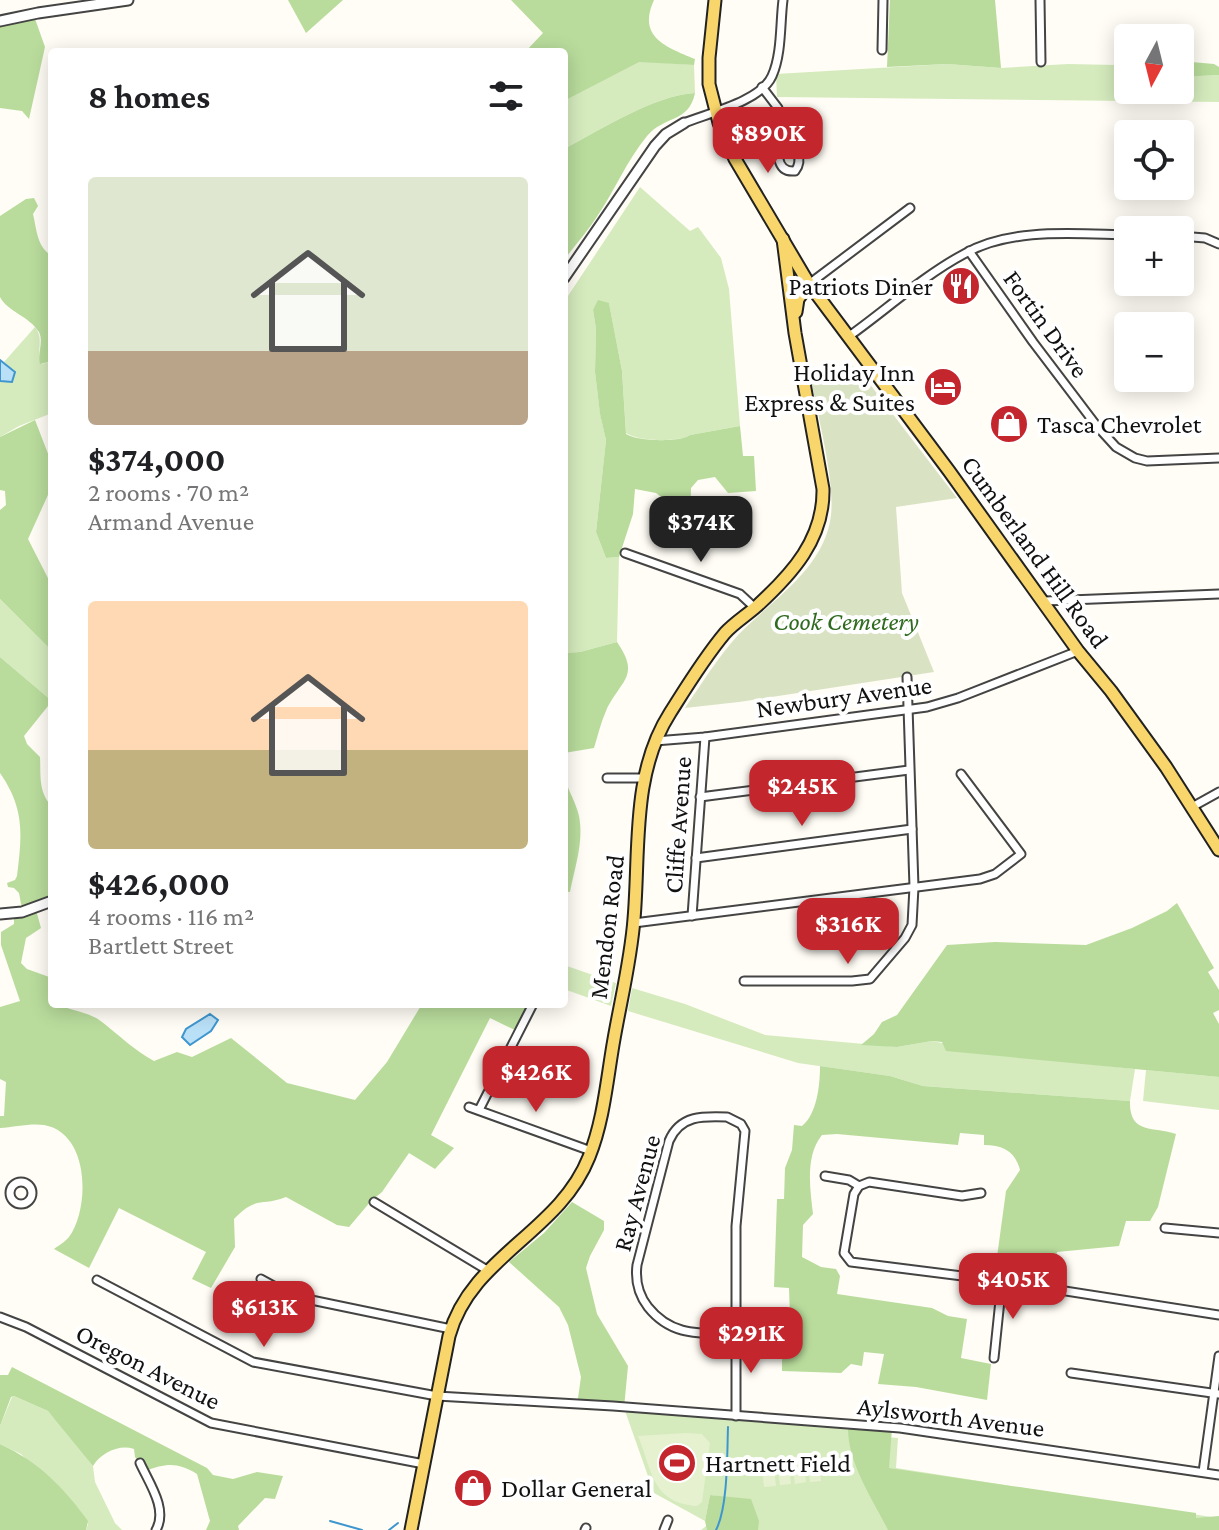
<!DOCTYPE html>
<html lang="en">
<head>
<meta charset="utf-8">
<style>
  :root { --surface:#fff; --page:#f2f2f2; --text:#202124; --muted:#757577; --accent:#c4262e }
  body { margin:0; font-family:"Crimson Pro",serif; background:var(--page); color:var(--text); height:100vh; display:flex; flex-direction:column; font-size:30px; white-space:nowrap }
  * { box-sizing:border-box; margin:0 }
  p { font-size:26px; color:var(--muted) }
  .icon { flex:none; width:44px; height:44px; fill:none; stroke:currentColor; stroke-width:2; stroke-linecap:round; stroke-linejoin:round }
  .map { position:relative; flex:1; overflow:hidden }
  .details { position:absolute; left:48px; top:48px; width:520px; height:960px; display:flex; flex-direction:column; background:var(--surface); border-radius:8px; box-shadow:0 4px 20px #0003 }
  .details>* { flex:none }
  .needle { width:52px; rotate:187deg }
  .controls { position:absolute; left:1114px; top:24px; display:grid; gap:16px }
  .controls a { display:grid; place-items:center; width:80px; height:80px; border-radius:8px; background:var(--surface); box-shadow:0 4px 20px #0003; font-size:40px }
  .price { position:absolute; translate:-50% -68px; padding:0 18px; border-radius:16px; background:var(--accent); color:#fff; font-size:26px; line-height:52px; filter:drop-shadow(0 2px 4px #0008) }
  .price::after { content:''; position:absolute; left:50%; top:48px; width:24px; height:18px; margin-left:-12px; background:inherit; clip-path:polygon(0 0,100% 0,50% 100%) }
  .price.current { background:#222; color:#fff }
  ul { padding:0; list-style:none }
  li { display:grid; align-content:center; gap:16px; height:424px; padding:0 40px }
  li span { display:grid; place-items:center; height:248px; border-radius:8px; color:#555 }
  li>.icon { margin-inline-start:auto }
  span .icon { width:144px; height:144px; fill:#fffc; stroke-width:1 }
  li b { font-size:34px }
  h2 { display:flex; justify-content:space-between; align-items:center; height:96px; padding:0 40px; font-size:34px }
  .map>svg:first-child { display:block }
  .green { fill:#d5ebbd }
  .forest { fill:#b9dc9c }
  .cemetery { fill:#d9e3c4 }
  .pitch { fill:#e6f2cf }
  .water { fill:#b9e0f7; stroke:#3f96cf; stroke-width:2 }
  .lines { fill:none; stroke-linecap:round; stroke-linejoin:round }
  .stream { stroke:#3f96cf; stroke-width:2 }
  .minor-casing { stroke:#444; stroke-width:11 }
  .tertiary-casing { stroke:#444; stroke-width:13 }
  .primary-casing { stroke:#222; stroke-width:15 }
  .minor { stroke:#fff; stroke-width:7 }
  .tertiary { stroke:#fff; stroke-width:9 }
  .primary { stroke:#f9d66b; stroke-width:11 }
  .labels { text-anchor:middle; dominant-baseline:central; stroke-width:8; stroke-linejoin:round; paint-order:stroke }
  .poi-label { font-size:26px; fill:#111; stroke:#fff; text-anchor:start }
  .street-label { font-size:26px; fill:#111; stroke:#fff }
  .park-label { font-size:26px; font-style:italic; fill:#2f6b1f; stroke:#fff }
</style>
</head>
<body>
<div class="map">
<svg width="1219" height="1530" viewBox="0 0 1219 1530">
  <rect width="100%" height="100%" fill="#fffdf5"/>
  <!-- green -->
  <g class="green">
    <path d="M639,61L694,65L695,93C655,95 600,130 564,149V101Z"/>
    <polygon points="947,64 1001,68 1068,64 1116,65 1122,75 1128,75 1128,90 1180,90 1180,77 1219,75 1219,102 777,97 776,74"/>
    <path d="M640,187L690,231L698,227L721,258L729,289L740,426L690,435C678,443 637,441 626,433L622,371L609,303L593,310L596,329L595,372L600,413L606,440L596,532L606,558L619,557L617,642L580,652L564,653V302Z"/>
    <path d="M35,327C45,340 35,351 42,364L52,361V413L19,426L0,437V381L12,382L15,372L4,362Z"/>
    <polygon points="0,599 52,651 52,701 0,657"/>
    <polygon points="564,965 616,983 611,1006 564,989"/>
    <polygon points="632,988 685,1004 765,1035 897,1047 932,1041 996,1054 1135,1069 1130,1101 923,1086 890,1076 798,1063 628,1011"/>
    <polygon points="1146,1070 1219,1077 1219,1110 1143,1101"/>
    <polygon points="14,1396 48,1411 74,1440 93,1466 95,1482 115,1523 122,1530 86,1530 88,1524 21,1454 0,1444 0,1426 12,1397"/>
    <polygon points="624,1408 848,1423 848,1434 898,1438 896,1468 1218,1518 1213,1530 701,1530 742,1499 710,1495 705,1521 654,1493"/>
  </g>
  <!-- forest -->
  <g class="forest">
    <polygon points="288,0 343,0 306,33"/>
    <path d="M511,0H654C637,37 666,47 695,59L694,65L639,62L564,101V52H525L543,33Z"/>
    <polygon points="890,0 995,0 1001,68 947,64 887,67"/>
    <polygon points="33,13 45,47 29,119 22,111 0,108 0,20"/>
    <polygon points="1180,61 1214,64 1219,67 1219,75 1180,77"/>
    <path d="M695,93C689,123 665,115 647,136C626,162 616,188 598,215C588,231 575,245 564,260V149C600,130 655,95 695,93Z"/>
    <path d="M34,198L38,206L33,214C37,231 37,247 52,256V361L40,364C37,354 44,342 39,332C29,316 8,312 0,297V216L26,199Z"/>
    <path d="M598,300L609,303L622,371L626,434C636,441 679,443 690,435L740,426L743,456H754L756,491L728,493L715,477L698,480L691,488L690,538L663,527L673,506L656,493L635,489L633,514L619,557L606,558L596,532L606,440L600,414L595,372L596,329L593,310Z"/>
    <polygon points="35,420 52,464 52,486 28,539 52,586 52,651 0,599 0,510 6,505 5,491 0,490 0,437"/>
    <path d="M617,642C641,677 621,679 606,711C601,722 598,735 594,748L564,753V653L580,652Z"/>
    <path d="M0,657L52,701L24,736L27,744L40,757C41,774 38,793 52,806V902L36,910L41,928L26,938L21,963L27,969L52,978V1004H64L65,1007C77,1012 91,1013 102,1022C120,1036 134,1050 154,1061L177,1052L192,1057L231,1038L287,1083L355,1100L387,1062L422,1004H528L517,1031L490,1018L431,1135L454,1148L435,1169L409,1153L382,1192L371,1201L349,1227L337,1225L286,1197C260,1207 257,1195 234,1219L235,1247L211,1288L192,1279L206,1252L119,1208L89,1268L54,1249C58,1246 65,1242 69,1237C90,1208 90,1133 44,1125C31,1123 14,1127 0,1128V1116H4L6,1082L0,1079V1007L20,1001L1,945V932L14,924V914L22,909L19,893L14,888L8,887L7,883L15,880L17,876C22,835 25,809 0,773Z"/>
    <path d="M564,775C567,789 576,802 579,816C584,841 575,867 570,892L564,891Z"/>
    <polygon points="1177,903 1214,968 1208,972 1219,990 1219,1010 1213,1013 1219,1024 1219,1077 946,1051 942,1042 932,1041 897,1047 861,1045 874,1034 882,1022 897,1015 947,945 995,942 1086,945 1132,928 1167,911"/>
    <path d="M820,1066L890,1076L923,1086L1130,1101C1129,1135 1154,1126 1176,1134L1158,1207L1150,1221H1126L1119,1246L1057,1252L1054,1288L994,1279L1006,1191L1020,1170C1015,1151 1003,1145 984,1145V1135L960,1133L958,1145L837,1134L822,1135C805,1156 810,1188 813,1214L803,1225L802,1257L821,1267L836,1269L840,1276L837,1294L932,1308L948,1316L967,1319L961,1358L991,1364L987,1400L916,1387L878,1384L884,1354L864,1352L862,1366L851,1364L841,1373L782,1371V1318H790L789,1288L774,1287L777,1199H784L785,1168L792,1150L794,1125L802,1126C817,1114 820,1085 820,1066Z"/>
    <polygon points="572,1202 604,1221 604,1230 590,1256 586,1268 597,1314 628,1366 624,1408 577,1405 581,1377 568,1325 559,1307 509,1262 544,1233"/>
    <path d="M12,1367L207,1468L213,1475L233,1479L257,1472L283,1476L275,1499L265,1498L238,1526L239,1530H206L210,1521L197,1474C178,1462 166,1463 145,1471L135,1457L134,1449C119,1444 101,1453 93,1466L48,1411L14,1396L11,1397L0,1426V1375H8Z"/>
    <path d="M848,1423L892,1428L889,1468L1196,1513V1518L1219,1516V1530H888C871,1496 846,1461 848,1423Z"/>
    <path d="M0,1444C39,1462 63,1487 88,1521L86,1530H0Z"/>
    <polygon points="710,1495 751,1499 759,1521 758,1530 707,1530 705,1521"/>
  </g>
  <!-- cemetery -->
  <path class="cemetery" d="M856,366L957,498L896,507L902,593L934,672L739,702L685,708C702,683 718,657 739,634C773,599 825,568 831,515C835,479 817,413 810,375Z"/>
  <!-- pitch -->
  <g class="pitch">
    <path d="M686,1433L702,1434L710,1443L702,1502L697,1506C651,1503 652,1469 638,1436Z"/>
    <polygon points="818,1456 821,1481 810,1482 807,1457"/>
    <polygon points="803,1458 806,1482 795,1484 792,1459"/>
    <polygon points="788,1459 791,1484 780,1485 777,1461"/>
    <polygon points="773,1461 776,1486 764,1487 761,1462"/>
  </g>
  <!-- water -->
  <g class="water">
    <polygon points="0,360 15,372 12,382 0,381"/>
    <polygon points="210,1014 218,1020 211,1031 190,1045 182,1037 186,1029"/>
  </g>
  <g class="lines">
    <!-- stream -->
    <g class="stream">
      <polyline points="330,1521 362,1530"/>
      <polyline points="389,1530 398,1523"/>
      <path d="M716,1530C728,1507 727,1455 728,1427"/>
    </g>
    <defs>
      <g id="minor">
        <polyline points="1040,0 1041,62"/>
        <polyline points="882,50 883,0"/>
        <polyline points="762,87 778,108 780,130"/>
        <path d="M684,123C709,113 761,101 772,76C782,54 780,23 783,0"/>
        <path d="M780,130C789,142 807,156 795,171C773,173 778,146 780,130Z"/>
        <polyline points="1180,236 1205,238 1219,244"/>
        <polyline points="969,251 1033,342 1096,425 1116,447 1135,458 1147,461 1219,458"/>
        <polyline points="809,284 910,208"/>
        <path d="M848,337C886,310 923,276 964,254C1011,227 1076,234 1128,235"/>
        <polyline points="625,553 740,594 755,608"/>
        <polyline points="1045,601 1219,594"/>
        <polyline points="655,741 705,737 927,707 958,698 1078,651"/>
        <polyline points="607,778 643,778"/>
        <polyline points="700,797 909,770"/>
        <polyline points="1192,807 1219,792"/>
        <polyline points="696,858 912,829"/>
        <polyline points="692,916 705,737"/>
        <polyline points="634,923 980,879 995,874 1021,854 961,774"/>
        <polyline points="744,981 852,981 870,979 905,938 912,925 914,887 907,677"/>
        <polyline points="469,1107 591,1151"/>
        <polyline points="479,1110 533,1004"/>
        <path d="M727,1117L741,1124L745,1131L736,1226V1334C700,1333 672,1337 648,1307C638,1294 635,1281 637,1265L669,1141C680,1115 703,1116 727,1117Z"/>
        <polyline points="825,1176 849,1180 859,1186"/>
        <circle cx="21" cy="1193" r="11"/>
        <polyline points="981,1193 962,1196 869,1182 859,1186 854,1194 844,1253 851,1262 1002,1281 1219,1315"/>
        <polyline points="374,1202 487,1270"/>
        <polyline points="1165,1228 1219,1233"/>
        <polyline points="261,1279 292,1296 451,1329"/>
        <polyline points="97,1280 253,1362 437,1396 613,1406 900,1428 1219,1475"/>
        <polyline points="0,1317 26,1327 211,1423 424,1464"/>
        <polyline points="736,1334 736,1416"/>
        <polyline points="994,1358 1002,1281"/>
        <polyline points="1071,1373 1219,1394"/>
        <path d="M140,1463C149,1483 168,1509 156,1530"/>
        <polyline points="1203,1472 1219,1356"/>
        <polyline points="585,1530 586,1528"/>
        <polyline points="664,1530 668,1520"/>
      </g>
      <g id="tertiary">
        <polyline points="0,21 38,13 128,0"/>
        <polyline points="564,278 655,146 666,134 684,123"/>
        <polyline points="0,914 22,912 52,901"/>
      </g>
      <g id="primary">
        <polyline points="715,0 709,58 709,84 719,123 735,159 809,284 949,471 1078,651 1111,691 1166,767 1219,850"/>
        <polyline points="796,312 798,299 809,284"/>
        <path d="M411,1530L449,1336C471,1256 559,1233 589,1157C604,1120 607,1078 614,1039C621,999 631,959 634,919C640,850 631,774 670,713C687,686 704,658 725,633C734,623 747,615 757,606C792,574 824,539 823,489L795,333L783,239"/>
      </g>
    </defs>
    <!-- minor casing -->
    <use href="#minor" class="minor-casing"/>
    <!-- tertiary casing -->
    <use href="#tertiary" class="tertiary-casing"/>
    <!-- primary casing -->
    <use href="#primary" class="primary-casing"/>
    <!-- minor -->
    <use href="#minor" class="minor"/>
    <!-- tertiary -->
    <use href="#tertiary" class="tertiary"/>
    <!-- primary -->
    <use href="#primary" class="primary"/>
  </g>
  <!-- icons -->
  <defs>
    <symbol id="restaurant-disc" viewBox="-11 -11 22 22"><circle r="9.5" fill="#c4262e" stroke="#fff"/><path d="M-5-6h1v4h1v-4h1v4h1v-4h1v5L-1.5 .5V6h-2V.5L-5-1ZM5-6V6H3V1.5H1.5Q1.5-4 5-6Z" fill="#fff"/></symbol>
    <symbol id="hotel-disc" viewBox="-11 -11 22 22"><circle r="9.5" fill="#c4262e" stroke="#fff"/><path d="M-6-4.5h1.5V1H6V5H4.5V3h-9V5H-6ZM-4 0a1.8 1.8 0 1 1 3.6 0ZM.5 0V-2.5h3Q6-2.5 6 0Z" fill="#fff"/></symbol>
    <symbol id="shop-disc" viewBox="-11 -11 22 22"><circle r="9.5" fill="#c4262e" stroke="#fff"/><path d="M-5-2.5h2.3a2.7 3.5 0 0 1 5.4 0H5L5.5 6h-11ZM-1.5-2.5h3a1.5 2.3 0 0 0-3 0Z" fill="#fff"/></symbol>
    <symbol id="stadium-disc" viewBox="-11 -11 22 22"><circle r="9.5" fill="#c4262e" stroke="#fff"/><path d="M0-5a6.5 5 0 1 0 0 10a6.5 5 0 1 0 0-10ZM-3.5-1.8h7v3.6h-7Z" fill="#fff"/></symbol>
  </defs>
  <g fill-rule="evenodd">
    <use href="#restaurant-disc" x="939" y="264" width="44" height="44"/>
    <use href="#hotel-disc" x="921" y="365" width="44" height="44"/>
    <use href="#shop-disc" x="987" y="402" width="44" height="44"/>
    <use href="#stadium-disc" x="655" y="1441" width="44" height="44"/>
    <use href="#shop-disc" x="451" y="1466" width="44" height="44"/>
  </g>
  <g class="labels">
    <!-- poi labels -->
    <g class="poi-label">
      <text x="933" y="286" text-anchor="end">Patriots Diner</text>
      <text x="915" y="372" text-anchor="end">Holiday Inn<tspan x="915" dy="30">Express &amp; Suites</tspan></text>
      <text x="1037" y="424">Tasca Chevrolet</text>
      <text x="705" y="1463">Hartnett Field</text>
      <text x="501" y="1488">Dollar General</text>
    </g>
    <!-- street labels -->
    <g class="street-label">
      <text transform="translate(1046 324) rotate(54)">Fortin Drive</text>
      <text transform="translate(1035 552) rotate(54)">Cumberland Hill Road</text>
      <text transform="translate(844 697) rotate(-8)">Newbury Avenue</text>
      <text transform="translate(678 825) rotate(-86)">Cliffe Avenue</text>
      <text transform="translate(607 927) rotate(-83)">Mendon Road</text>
      <text transform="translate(637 1193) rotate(-75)">Ray Avenue</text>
      <text transform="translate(148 1367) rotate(27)">Oregon Avenue</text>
      <text transform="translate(951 1417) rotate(7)">Aylsworth Avenue</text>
    </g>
    <!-- park labels -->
    <g class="park-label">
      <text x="846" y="621">Cook Cemetery</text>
    </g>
  </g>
</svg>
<div class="controls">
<a><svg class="needle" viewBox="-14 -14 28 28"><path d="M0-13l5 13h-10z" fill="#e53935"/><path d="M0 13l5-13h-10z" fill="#757577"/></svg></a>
<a><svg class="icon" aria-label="locate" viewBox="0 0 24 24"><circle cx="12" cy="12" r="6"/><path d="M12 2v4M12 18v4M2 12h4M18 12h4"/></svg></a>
<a>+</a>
<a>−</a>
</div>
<b class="price" style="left:768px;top:175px">$890K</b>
<b class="price current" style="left:701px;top:564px">$374K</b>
<b class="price" style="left:802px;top:828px">$245K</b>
<b class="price" style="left:848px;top:966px">$316K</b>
<b class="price" style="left:536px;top:1114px">$426K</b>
<b class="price" style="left:1013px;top:1321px">$405K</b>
<b class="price" style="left:264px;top:1349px">$613K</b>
<b class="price" style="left:751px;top:1375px">$291K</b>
<section class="details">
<h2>8 homes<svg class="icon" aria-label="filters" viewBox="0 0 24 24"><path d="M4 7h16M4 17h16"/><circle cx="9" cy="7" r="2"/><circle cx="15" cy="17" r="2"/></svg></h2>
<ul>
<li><span style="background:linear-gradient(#dfe7d0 70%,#b9a48a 0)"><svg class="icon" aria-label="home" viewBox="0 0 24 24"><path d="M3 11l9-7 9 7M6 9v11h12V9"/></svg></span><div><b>$374,000</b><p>2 rooms · 70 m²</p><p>Armand Avenue</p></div></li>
<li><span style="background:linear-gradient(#ffd9b3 60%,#c2b280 0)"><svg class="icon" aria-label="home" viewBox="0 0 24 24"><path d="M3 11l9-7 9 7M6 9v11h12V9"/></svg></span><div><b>$426,000</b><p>4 rooms · 116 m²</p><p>Bartlett Street</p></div></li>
</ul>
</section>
</div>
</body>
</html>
